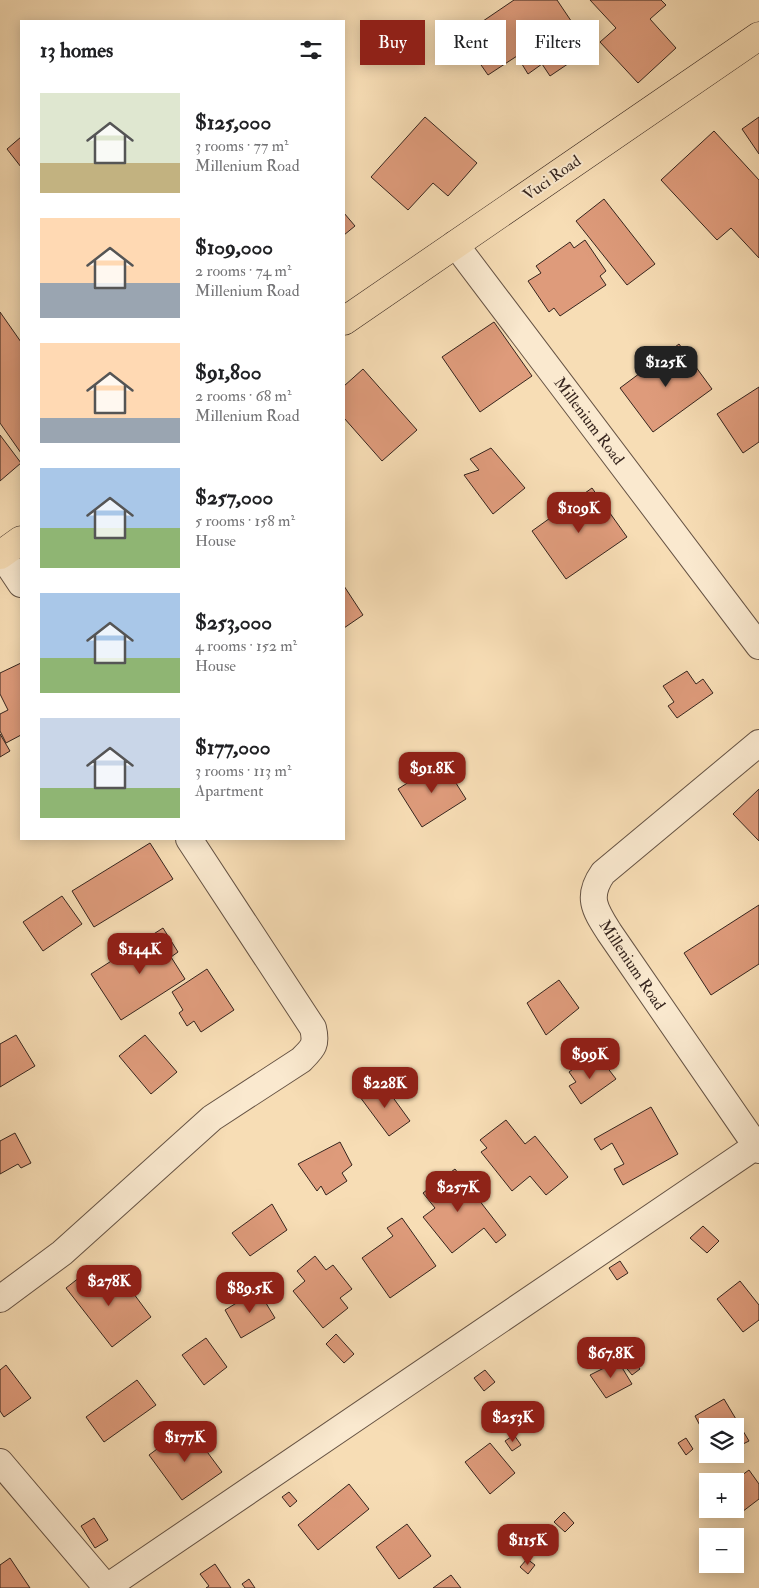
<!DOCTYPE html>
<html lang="en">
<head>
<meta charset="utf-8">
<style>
  :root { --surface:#fff; --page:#f2f2f2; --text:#202124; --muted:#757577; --accent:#8f2418 }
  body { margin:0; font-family:"IM FELL Double Pica",serif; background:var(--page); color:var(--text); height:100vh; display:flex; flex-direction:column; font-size:19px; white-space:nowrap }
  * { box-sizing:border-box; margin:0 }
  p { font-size:16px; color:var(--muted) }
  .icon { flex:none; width:28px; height:28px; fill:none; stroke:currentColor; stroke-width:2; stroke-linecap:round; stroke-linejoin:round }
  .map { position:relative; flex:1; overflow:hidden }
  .sheet { position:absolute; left:20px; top:20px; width:325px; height:820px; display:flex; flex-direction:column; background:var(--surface); border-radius:0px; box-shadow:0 2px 12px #0003 }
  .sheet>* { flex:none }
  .hud { position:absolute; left:360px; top:20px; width:324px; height:45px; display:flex; gap:10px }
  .fabs { position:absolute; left:699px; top:1418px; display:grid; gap:10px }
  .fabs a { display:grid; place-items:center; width:45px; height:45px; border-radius:0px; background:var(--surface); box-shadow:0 2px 12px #0003; font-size:25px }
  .price { position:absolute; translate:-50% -42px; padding:0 11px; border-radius:10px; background:var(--accent); color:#fff; font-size:16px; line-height:32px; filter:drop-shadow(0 1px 2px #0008) }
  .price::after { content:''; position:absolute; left:50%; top:30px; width:15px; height:11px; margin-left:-8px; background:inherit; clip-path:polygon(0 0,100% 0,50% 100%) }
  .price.on { background:#222; color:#fff }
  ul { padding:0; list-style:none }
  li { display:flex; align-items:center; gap:15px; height:125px; padding:0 20px }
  li span { display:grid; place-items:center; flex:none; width:140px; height:100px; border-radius:0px; color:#555 }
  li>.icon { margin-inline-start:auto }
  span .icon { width:60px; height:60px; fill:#fffc; stroke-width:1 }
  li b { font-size:21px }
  h2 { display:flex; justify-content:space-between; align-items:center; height:60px; padding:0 20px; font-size:21px }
  .tag { padding:0 18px; border-radius:0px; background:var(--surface); box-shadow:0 2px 12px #0003; font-size:18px; line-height:45px }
  .tag.on { background:var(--accent); color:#fff }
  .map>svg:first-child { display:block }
  .building { fill:#de9b7b; stroke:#36251e }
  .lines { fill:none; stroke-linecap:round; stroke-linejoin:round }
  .minor-casing { stroke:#665344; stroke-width:28 }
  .major-casing { stroke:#36251e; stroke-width:29 }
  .minor { stroke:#fae9cf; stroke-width:26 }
  .major { stroke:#f7ddb5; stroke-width:28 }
  .labels { text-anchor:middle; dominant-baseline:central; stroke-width:4; stroke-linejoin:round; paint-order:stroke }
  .street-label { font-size:16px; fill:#36251e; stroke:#fae9cf }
</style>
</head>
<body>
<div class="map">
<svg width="759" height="1588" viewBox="0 0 759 1588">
  <rect width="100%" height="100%" fill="#f7ddb5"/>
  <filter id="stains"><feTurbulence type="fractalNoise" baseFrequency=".004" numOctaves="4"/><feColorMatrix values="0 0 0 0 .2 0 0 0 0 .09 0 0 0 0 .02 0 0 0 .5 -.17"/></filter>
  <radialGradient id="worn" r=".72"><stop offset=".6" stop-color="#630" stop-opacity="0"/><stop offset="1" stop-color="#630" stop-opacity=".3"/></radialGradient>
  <!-- building -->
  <g class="building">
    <polygon points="514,0 557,0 590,49 550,76 542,64 528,74 517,56 488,75 461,36"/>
    <polygon points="590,0 661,0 666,5 650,19 676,48 638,83 600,42 616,28"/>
    <polygon points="425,117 477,163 448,196 433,183 408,210 371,177"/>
    <polygon points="759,117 759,154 742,129"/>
    <polygon points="714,131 759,180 759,258 731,228 717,240 661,180"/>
    <polygon points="21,137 21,167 7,149"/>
    <polygon points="604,199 655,264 627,285 576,221"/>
    <polygon points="344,213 355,226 344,235"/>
    <polygon points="585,240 606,271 600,276 606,285 560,316 554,308 549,312 528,281 541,273 536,266 570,242 574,248"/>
    <polygon points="0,312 21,342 21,453 0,423"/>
    <polygon points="494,322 532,376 480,412 442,357"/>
    <polygon points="679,344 712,389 653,432 620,388"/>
    <polygon points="363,369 417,430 382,461 344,418 344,386"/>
    <polygon points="759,387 759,442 743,453 717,414"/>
    <polygon points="0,435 21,463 0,481"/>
    <polygon points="491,448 525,488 493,514 464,475 479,470 470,459"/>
    <polygon points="592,488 627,537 566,579 532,531"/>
    <polygon points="344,586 363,615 344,628"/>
    <polygon points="21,663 21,735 6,743 0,731 0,714 8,710 0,694 0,673"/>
    <polygon points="687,671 696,684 703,679 713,693 677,718 668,706 674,702 663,686"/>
    <polygon points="0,734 10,751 0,757"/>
    <polygon points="442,761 466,799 422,827 398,789"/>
    <polygon points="759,789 759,841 733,814"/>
    <polygon points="150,843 173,879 94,927 72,891"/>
    <polygon points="62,896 82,924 43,951 23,922"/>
    <polygon points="759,905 759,964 711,995 684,953"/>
    <polygon points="163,928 178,952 171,957 185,979 121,1020 91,974"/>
    <polygon points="207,969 234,1010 201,1032 194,1021 187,1026 179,1013 183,1010 172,992"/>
    <polygon points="559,980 579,1008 546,1035 527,1003"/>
    <polygon points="16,1035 35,1066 0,1087 0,1044"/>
    <polygon points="145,1035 177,1072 151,1094 119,1056"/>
    <polygon points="586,1060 593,1070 603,1062 616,1079 581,1104 569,1086 576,1082 569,1072"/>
    <polygon points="381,1081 410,1121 389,1136 360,1097"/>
    <polygon points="651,1107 678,1154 623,1185 614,1169 624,1164 612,1143 601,1150 594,1139"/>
    <polygon points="506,1120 525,1144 535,1136 568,1177 546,1195 530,1176 512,1191 481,1152 487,1148 480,1140"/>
    <polygon points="15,1133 31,1163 21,1168 18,1164 0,1174 0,1141"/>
    <polygon points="340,1142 352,1165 342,1173 347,1181 326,1195 321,1186 317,1191 298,1164"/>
    <polygon points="455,1169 506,1235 496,1243 484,1228 452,1253 423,1217 435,1208 423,1193"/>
    <polygon points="272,1204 287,1230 250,1256 232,1233"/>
    <polygon points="402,1218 436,1266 390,1298 362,1258 393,1236 387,1228"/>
    <polygon points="703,1226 719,1241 707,1253 690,1238"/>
    <polygon points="315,1256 326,1270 333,1265 352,1289 340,1298 348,1308 323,1328 293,1291 305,1281 297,1271"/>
    <polygon points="620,1261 628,1273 617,1280 609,1268"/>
    <polygon points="89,1270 105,1291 122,1278 151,1317 112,1347 66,1288"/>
    <polygon points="740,1281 759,1305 759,1320 743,1332 717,1299"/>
    <polygon points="258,1290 275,1318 241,1338 225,1310"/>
    <polygon points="336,1334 354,1354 344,1363 326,1344"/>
    <polygon points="206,1338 227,1367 204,1385 182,1355"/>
    <polygon points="632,1358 640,1369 632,1375 624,1365"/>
    <polygon points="618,1361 632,1384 606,1398 590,1375"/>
    <polygon points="6,1365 31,1398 4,1417 0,1411 0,1370"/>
    <polygon points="485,1370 495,1382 484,1391 474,1378"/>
    <polygon points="137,1380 156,1405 104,1442 86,1417"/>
    <polygon points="724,1399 749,1441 735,1448 735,1426 708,1426 708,1441 695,1416"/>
    <polygon points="188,1426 222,1472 182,1500 149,1455"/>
    <polygon points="514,1435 521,1445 512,1451 505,1441"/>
    <polygon points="686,1438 693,1449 686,1455 678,1443"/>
    <polygon points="490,1443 515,1473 490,1494 465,1462"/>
    <polygon points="749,1470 759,1484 759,1499 738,1515 733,1509 735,1509 734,1481"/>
    <polygon points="349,1484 369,1509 318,1550 298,1525"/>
    <polygon points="289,1492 297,1501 290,1507 282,1497"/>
    <polygon points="564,1512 574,1523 565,1532 554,1522"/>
    <polygon points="94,1518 108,1540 95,1548 81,1526"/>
    <polygon points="407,1524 431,1556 399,1579 376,1547"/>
    <polygon points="10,1558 30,1588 0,1588 0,1565"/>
    <polygon points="527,1559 535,1565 528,1574 520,1567"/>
    <polygon points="215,1564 231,1588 206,1588 209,1586 200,1574"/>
    <polygon points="451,1575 461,1588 433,1588"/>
    <polygon points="249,1579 255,1588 245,1588 242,1584"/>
  </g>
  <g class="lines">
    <defs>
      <g id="minor">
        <polyline points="455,244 759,646"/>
        <polyline points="1,554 21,584"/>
        <path d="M759,743L603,873C586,897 595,910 609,932L759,1150"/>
        <path d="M0,1299L62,1253L212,1118L301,1060C313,1048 317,1045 313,1028L189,839"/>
        <polyline points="0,1462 107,1588"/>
        <polyline points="107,1587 756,1146"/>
      </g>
      <g id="major">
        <polyline points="344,321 759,36"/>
        <polyline points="0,555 21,540"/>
      </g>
    </defs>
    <!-- minor casing -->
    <use href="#minor" class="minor-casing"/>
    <!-- major casing -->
    <use href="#major" class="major-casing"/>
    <!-- minor -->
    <use href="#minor" class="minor"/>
    <!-- major -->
    <use href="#major" class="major"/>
  </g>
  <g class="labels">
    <!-- street labels -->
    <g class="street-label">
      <text transform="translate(552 178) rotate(-35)">Vuci Road</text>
      <text transform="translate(589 421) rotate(53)">Millenium Road</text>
      <text transform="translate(632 965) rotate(56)">Millenium Road</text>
    </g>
  </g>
  <rect width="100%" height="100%" filter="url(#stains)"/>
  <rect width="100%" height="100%" fill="url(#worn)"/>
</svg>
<div class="fabs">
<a><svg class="icon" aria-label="layers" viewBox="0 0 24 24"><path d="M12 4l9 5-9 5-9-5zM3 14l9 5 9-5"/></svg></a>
<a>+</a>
<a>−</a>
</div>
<b class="price on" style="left:666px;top:388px">$125K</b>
<b class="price" style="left:579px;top:534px">$109K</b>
<b class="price" style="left:432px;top:794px">$91.8K</b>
<b class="price" style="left:140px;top:975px">$144K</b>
<b class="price" style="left:590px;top:1080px">$99K</b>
<b class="price" style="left:385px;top:1109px">$228K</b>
<b class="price" style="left:458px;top:1213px">$257K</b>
<b class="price" style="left:109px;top:1307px">$278K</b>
<b class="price" style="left:250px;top:1314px">$89.5K</b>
<b class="price" style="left:611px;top:1379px">$67.8K</b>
<b class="price" style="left:513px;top:1443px">$253K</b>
<b class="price" style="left:185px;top:1463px">$177K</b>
<b class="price" style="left:528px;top:1566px">$115K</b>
<div class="hud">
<a class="tag on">Buy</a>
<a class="tag">Rent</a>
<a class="tag">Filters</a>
</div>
<section class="sheet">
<h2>13 homes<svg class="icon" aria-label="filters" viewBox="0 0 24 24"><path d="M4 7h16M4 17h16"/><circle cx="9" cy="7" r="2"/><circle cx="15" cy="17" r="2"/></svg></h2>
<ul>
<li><span style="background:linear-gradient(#dfe7d0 70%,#c2b280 0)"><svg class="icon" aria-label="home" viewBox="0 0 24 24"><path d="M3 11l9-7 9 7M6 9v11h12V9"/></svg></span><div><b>$125,000</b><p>3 rooms · 77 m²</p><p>Millenium Road</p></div></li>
<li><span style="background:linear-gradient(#ffd9b3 65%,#9aa5b1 0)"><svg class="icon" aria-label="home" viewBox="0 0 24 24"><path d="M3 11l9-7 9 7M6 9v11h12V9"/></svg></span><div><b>$109,000</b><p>2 rooms · 74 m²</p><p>Millenium Road</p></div></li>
<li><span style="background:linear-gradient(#ffd9b3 75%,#9aa5b1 0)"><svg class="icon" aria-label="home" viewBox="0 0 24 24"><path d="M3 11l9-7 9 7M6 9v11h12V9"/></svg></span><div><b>$91,800</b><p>2 rooms · 68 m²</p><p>Millenium Road</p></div></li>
<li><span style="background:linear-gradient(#a9c7e8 60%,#8fb573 0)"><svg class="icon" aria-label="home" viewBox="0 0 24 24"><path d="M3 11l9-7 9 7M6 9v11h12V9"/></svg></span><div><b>$257,000</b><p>5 rooms · 158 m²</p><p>House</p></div></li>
<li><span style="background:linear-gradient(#a9c7e8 65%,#8fb573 0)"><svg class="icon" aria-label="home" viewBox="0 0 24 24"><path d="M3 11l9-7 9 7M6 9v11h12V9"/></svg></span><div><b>$253,000</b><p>4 rooms · 152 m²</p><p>House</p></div></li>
<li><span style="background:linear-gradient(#c9d6e8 70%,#8fb573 0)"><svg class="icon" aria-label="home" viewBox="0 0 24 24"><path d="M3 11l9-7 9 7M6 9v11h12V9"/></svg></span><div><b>$177,000</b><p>3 rooms · 113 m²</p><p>Apartment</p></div></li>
</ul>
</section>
</div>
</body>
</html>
